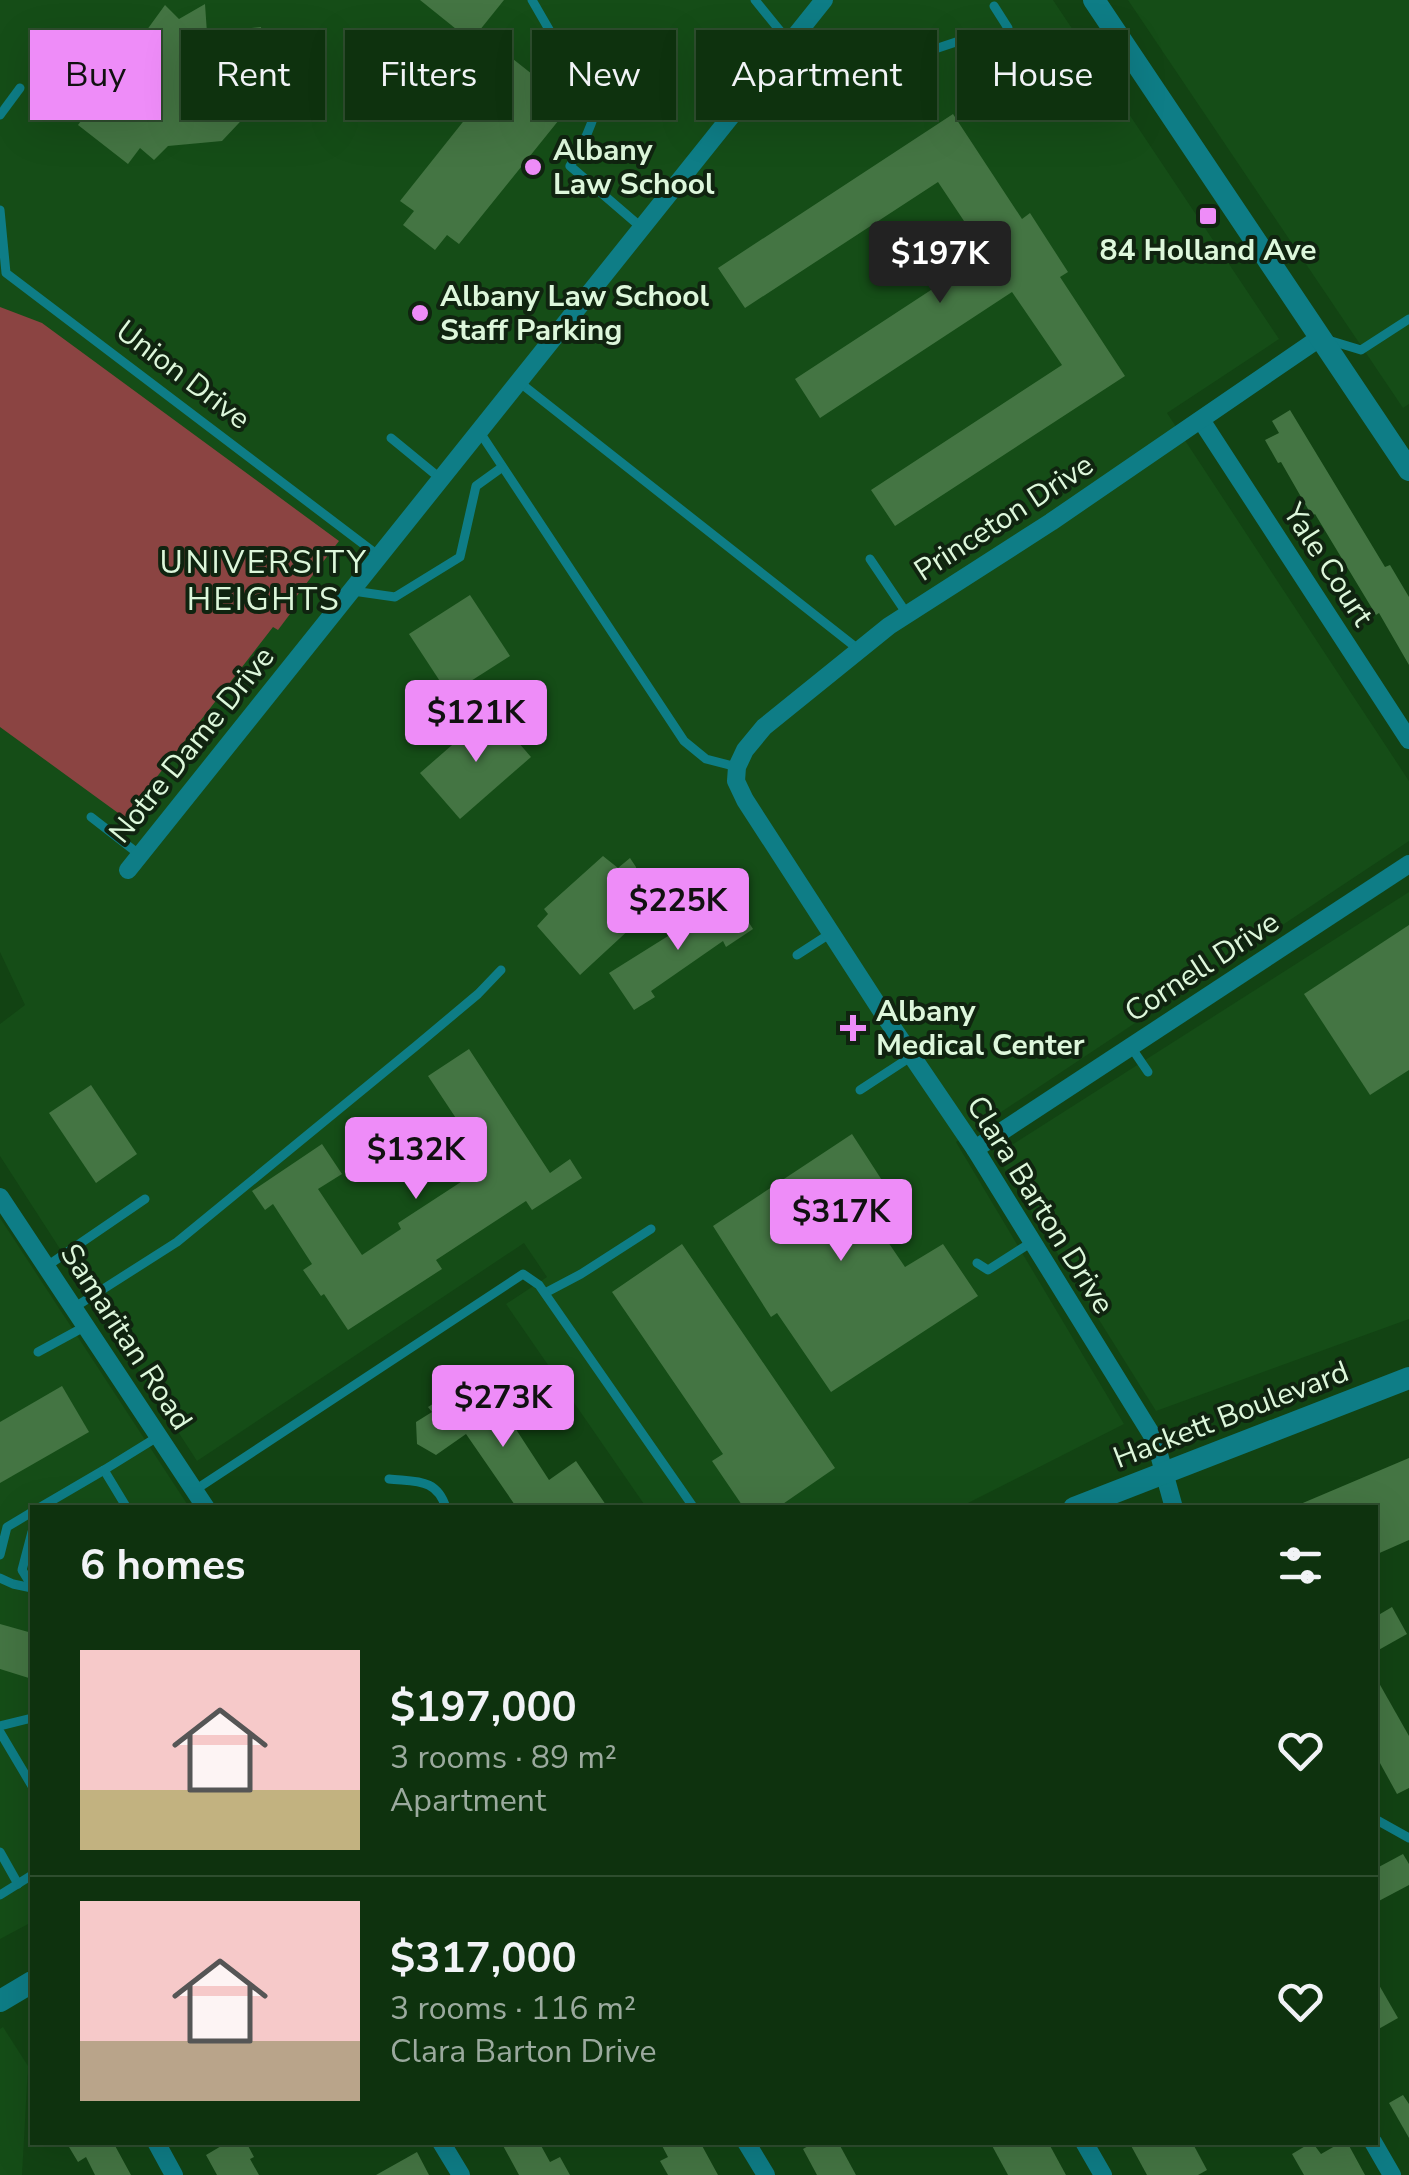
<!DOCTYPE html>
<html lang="en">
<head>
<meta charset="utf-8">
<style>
  :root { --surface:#0e320e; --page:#1c3e1c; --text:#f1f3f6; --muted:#9baa9e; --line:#2e4d2e; --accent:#ee8cf8 }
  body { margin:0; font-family:"Nunito Sans",sans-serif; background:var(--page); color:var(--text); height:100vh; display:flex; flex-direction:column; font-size:38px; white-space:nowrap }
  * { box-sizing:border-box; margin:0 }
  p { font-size:32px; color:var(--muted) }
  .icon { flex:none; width:55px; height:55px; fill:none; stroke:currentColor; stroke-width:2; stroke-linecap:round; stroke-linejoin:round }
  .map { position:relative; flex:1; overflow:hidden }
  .panel { position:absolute; left:30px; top:1505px; width:1348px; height:640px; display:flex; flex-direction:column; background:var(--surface); border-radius:0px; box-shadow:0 10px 40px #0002,0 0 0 2px var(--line) }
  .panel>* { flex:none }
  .banner { position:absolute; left:30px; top:30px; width:1350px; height:90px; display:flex; gap:20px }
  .price { position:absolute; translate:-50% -85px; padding:0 22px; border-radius:10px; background:var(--accent); color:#111; font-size:32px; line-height:65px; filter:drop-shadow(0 2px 5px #0008) }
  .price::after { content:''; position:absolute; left:50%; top:60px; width:30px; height:22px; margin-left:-15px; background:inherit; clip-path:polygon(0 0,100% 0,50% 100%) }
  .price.active { background:#222; color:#fff }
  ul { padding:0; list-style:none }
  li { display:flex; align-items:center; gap:30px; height:250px; padding:0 50px }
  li+li { border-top:2px solid var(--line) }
  li span { display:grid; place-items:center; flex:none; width:280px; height:200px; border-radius:0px; color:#555 }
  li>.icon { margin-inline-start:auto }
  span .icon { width:120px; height:120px; fill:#fffc; stroke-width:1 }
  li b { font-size:42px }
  h2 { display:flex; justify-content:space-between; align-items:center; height:120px; padding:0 50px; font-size:42px }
  .chip { padding:0 35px; border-radius:0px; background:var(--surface); box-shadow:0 10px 40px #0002,0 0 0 2px var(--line); font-size:35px; line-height:90px }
  .chip.active { background:var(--accent); color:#111 }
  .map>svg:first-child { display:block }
  .built { fill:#154d17 }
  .green { fill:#8b4442 }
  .building { fill:#447543 }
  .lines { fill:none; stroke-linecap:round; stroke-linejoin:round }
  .service { stroke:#0e7d86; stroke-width:9 }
  .minor { stroke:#0e7d86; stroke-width:18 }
  .tertiary { stroke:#0e7d86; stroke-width:22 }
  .poi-dot { fill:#ee8cf8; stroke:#102410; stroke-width:4 }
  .labels { text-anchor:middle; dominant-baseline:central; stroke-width:8; stroke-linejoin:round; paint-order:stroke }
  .poi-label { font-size:30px; font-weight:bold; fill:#ddf7db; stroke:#102410; text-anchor:start }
  .street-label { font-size:30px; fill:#ddf7db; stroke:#102410 }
  .neighbourhood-label { font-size:32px; letter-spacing:2.5px; fill:#ddf7db; stroke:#102410 }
</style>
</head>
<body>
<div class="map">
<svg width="1409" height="2175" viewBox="0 0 1409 2175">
  <rect width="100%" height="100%" fill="#124313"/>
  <!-- built -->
  <g class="built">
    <polygon points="0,0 1053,0 1279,339 1167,413 1409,781 1409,841 956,1142 1124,1424 960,1507 646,1507 506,1304 547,1277 524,1243 197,1461 0,1156 0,1024 25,1005 0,952"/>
    <polygon points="1128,0 1409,0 1409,404 1403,408"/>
    <polygon points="1409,892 1409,1319 1156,1411 996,1155"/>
    <polygon points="0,1218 189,1507 32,1508 32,1922 0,1939"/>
    <polygon points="3,2027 28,2066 22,2175 0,2175 0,2029"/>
  </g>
  <!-- green -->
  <polygon class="green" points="0,307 42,323 339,541 289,606 293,610 278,630 273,627 125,818 0,727"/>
  <!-- building -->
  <g class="building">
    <polygon points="420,0 504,0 471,41"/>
    <polygon points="205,4 207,33 261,27 266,83 254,107 222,141 168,146 154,160 140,148 128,164 78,125 165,5 179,19"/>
    <polygon points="513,59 571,105 459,244 447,235 435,250 403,225 414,211 400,201"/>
    <polygon points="953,114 1022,219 1030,213 1048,241 1068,272 1060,277 1125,376 895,526 871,490 1062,365 1012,292 820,418 795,379 986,254 938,182 745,308 718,268"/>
    <polygon points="1290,410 1385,567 1390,565 1409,597 1409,665 1379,613 1376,615 1315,514 1312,516 1281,462 1278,463 1265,440 1279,433 1272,421"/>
    <polygon points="470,595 510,656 449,695 409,634"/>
    <polygon points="491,711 531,757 460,819 420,773"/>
    <polygon points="603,856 618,868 630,858 636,867 636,874 659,902 580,975 537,926 548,914 544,909"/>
    <polygon points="734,900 753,929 726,947 723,941 651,991 655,997 634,1010 609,973 708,911 711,916"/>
    <polygon points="1409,925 1409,1070 1370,1095 1304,994"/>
    <polygon points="469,1049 550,1173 570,1159 582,1178 532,1210 526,1201 436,1260 442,1269 348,1330 324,1294 321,1296 303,1270 312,1264 273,1204 265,1210 252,1191 322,1144 342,1174 318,1189 362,1255 401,1229 398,1223 487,1165 428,1076"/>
    <polygon points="91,1085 137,1154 96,1183 49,1113"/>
    <polygon points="852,1134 911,1225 888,1242 905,1267 943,1244 978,1296 831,1392 777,1313 771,1317 713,1226"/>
    <polygon points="682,1244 835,1468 777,1508 744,1508 712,1461 723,1454 612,1292"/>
    <polygon points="480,1374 549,1480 576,1461 608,1508 517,1508 466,1434 436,1455 417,1444 416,1422 432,1412 428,1407"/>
    <polygon points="62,1386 89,1432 0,1483 0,1422"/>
    <polygon points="1409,1458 1409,1540 1375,1555 1375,1508 1291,1508"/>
    <polygon points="1392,1607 1407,1634 1375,1652 1375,1617"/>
    <polygon points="0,1624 32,1633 32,1679 0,1669"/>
    <polygon points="1375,1676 1409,1736 1409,1788 1397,1794 1375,1754"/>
    <polygon points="1403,1854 1409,1864 1409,1885 1375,1903 1375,1869"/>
    <polygon points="1375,1978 1398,2018 1375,2031"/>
    <polygon points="1403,2095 1409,2104 1409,2138 1389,2103"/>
    <polygon points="66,2142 113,2142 131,2175 95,2175 86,2157 78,2162"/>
    <polygon points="228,2142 246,2142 254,2157 250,2159 259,2175 217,2175 206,2155"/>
    <polygon points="501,2142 539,2142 550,2162 560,2157 570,2175 519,2175"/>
    <polygon points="660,2142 700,2142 718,2175 668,2175 660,2161 668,2157"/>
    <polygon points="815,2142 838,2142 856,2175 817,2175 803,2149"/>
    <polygon points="990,2142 1048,2142 1066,2175 1008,2175"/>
    <polygon points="1129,2142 1192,2142 1207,2170 1198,2175 1147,2175"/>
    <polygon points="1312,2142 1321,2154 1342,2142 1347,2142 1365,2175 1304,2175 1292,2154"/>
    <polygon points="417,2152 429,2175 376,2175"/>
  </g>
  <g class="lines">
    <!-- service -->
    <g class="service">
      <path d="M532,0L558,45L604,78C597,111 588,138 570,166L642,228"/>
      <polyline points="755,0 790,43"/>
      <polyline points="994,6 1008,28 1002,44"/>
      <polyline points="917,55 968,38 1002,44 1060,72"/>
      <polyline points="0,115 20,88"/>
      <polyline points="0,210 6,273 379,556"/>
      <polyline points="1328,340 1361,350 1409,319"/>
      <polyline points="519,382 858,649"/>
      <polyline points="479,431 684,741 706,759 737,767"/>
      <polyline points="391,438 441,479"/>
      <polyline points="870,559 907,614"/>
      <polyline points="353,591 395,597 460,557 476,486 501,468"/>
      <polyline points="91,817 140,855"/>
      <polyline points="797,955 831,933"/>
      <polyline points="1131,1047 1148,1072"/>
      <polyline points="860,1090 912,1056"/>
      <polyline points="977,1263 988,1270 1032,1242"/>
      <polyline points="47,1266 145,1199"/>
      <polyline points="545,1293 581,1274 651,1229"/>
      <polyline points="75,1307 177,1242 416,1046 478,994 501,970"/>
      <polyline points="38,1352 84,1327"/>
      <path d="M389,1479C416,1482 437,1478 446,1508"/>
      <polyline points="195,1490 523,1274 539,1285 694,1508"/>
      <polyline points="39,1508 104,1470"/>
      <polyline points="127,1508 104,1470 159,1436"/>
      <polyline points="32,1532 22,1570 32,1586"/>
      <polyline points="0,1555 7,1527 32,1512"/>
      <polyline points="0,1578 13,1584 32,1588"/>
      <polyline points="0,1726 32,1718"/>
      <polyline points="0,1732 32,1786"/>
      <polyline points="1375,1819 1409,1838"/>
      <polyline points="0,1852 18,1884"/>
      <polyline points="0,1895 32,1875"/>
    </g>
    <!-- minor -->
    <g class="minor">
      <polyline points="1201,420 1409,740"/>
      <polyline points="128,870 824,0"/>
      <polyline points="975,1149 1409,864"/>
      <polyline points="0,1197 206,1508"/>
      <polyline points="1174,1508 1155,1440 975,1149 886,1018 745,800 736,781 737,767 745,750 764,727 889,626 1051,522 1321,337"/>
      <polyline points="156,2142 174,2175"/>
      <polyline points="441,2142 461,2175"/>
      <polyline points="746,2142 766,2175"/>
      <polyline points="1084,2142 1103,2175"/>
      <polyline points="1373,2142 1392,2175"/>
    </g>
    <!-- tertiary -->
    <g class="tertiary">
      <polyline points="1094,0 1409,470"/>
      <polyline points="1074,1508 1409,1378"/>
      <polyline points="0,2001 32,1982"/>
    </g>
  </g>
  <!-- markers -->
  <g class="poi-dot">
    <circle cx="533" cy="167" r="10"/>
    <rect x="1198" y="206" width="20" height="20" rx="5"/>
    <circle cx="420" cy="313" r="10"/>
    <path d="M848 1013h10v10h10v10h-10v10h-10v-10h-10v-10h10z"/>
  </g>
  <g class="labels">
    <!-- poi labels -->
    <g class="poi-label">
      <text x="553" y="150">Albany<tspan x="553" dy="34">Law School</tspan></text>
      <text x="1208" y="250" text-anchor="middle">84 Holland Ave</text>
      <text x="440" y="296">Albany Law School<tspan x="440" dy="34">Staff Parking</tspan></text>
      <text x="876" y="1011">Albany<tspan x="876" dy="34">Medical Center</tspan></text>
    </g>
    <!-- street labels -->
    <g class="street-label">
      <text transform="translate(183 375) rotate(37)">Union Drive</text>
      <text transform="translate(1004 518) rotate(-33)">Princeton Drive</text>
      <text transform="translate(1328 565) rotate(57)">Yale Court</text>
      <text transform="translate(192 745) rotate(-51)">Notre Dame Drive</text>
      <text transform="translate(1202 967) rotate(-33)">Cornell Drive</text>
      <text transform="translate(1040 1205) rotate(58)">Clara Barton Drive</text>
      <text transform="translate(126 1337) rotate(57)">Samaritan Road</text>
      <text transform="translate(1231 1415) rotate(-21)">Hackett Boulevard</text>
    </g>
    <!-- neighbourhood labels -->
    <g class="neighbourhood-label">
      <text x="264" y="562">UNIVERSITY<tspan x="264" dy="37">HEIGHTS</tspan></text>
    </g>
  </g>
</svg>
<b class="price active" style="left:940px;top:306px">$197K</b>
<b class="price" style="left:476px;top:765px">$121K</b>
<b class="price" style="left:678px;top:953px">$225K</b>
<b class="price" style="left:416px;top:1202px">$132K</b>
<b class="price" style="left:841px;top:1264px">$317K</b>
<b class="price" style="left:503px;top:1450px">$273K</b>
<div class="banner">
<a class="chip active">Buy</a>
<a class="chip">Rent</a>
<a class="chip">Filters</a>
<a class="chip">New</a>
<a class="chip">Apartment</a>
<a class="chip">House</a>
</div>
<section class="panel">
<h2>6 homes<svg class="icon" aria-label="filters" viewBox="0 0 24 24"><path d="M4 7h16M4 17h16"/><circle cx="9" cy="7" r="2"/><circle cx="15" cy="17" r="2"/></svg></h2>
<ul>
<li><span style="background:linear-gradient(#f6c9c9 70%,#c2b280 0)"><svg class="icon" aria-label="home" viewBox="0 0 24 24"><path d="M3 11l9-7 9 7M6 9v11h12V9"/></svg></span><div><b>$197,000</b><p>3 rooms · 89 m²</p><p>Apartment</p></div><svg class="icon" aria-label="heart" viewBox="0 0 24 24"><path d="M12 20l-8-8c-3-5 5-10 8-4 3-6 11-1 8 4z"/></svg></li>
<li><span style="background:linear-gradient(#f6c9c9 70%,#b9a48a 0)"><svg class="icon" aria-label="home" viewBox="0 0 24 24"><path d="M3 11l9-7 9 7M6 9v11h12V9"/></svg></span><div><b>$317,000</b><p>3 rooms · 116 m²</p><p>Clara Barton Drive</p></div><svg class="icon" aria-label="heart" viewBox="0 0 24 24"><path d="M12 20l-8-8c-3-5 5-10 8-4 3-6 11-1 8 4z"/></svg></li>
</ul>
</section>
</div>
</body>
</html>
